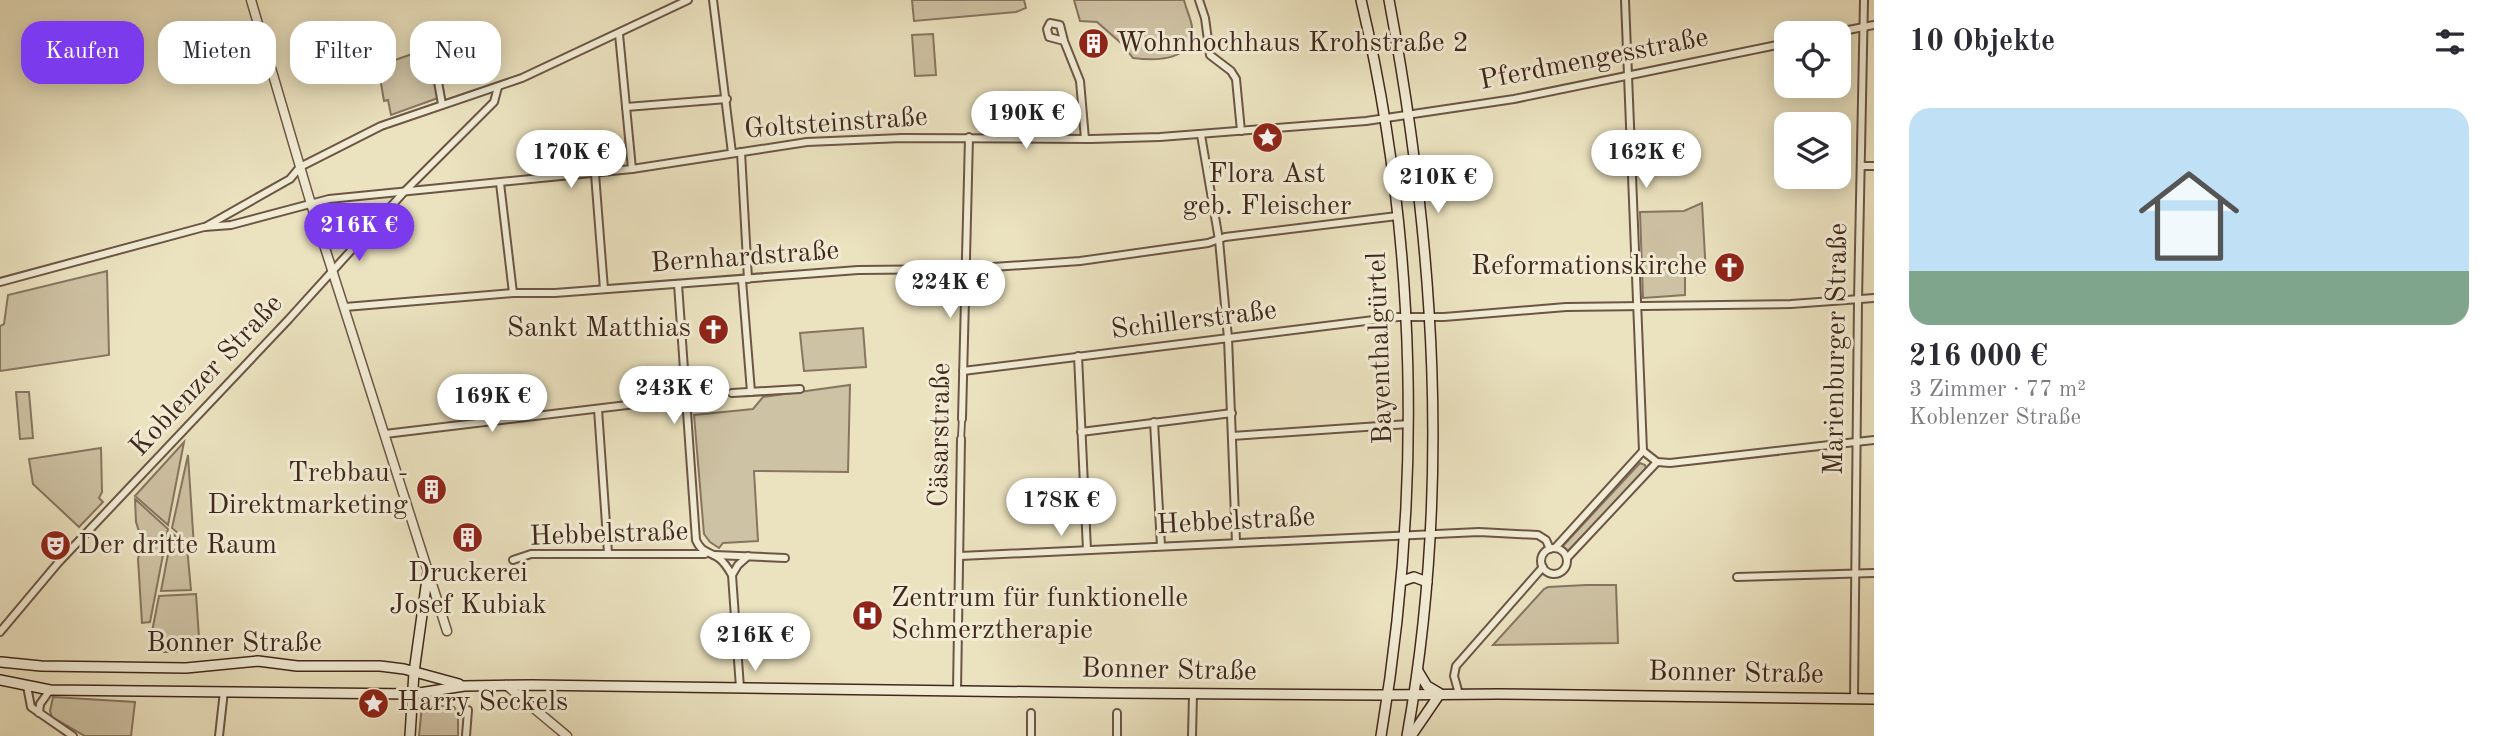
<!DOCTYPE html>
<html lang="de">
<head>
<meta charset="utf-8">
<style>
  :root { --surface:#fff; --page:#f2f2f3; --text:#2b2b33; --muted:#7c7c81; --line:#e1e1e2; --accent:#7c3aed }
  body { margin:0; font-family:"Old Standard TT",serif; background:var(--page); color:var(--text); height:100vh; display:flex; flex-direction:column; font-size:26px; white-space:nowrap }
  * { box-sizing:border-box; margin:0 }
  p { font-size:23px; color:var(--muted) }
  .icon { flex:none; width:38px; height:38px; fill:none; stroke:currentColor; stroke-width:2; stroke-linecap:round; stroke-linejoin:round }
  .map { position:relative; flex:1; overflow:hidden }
  .details { display:flex; flex-direction:column; background:var(--surface); width:630px }
  .details>* { flex:none }
  .hud { position:absolute; left:21px; top:21px; width:665px; height:63px; display:flex; gap:14px }
  .buttons { position:absolute; left:1774px; top:21px; display:grid; gap:14px }
  .buttons a { display:grid; place-items:center; width:77px; height:77px; border-radius:14px; background:var(--surface); box-shadow:0 4px 18px #0003; font-size:35px }
  .price { position:absolute; translate:-50% -60px; padding:0 16px; border-radius:24px; background:#fff; color:#222; font-size:23px; line-height:46px; filter:drop-shadow(0 2px 4px #0008) }
  .price::after { content:''; position:absolute; left:50%; top:42px; width:21px; height:16px; margin-left:-10px; background:inherit; clip-path:polygon(0 0,100% 0,50% 100%) }
  .price.active { background:var(--accent); color:#fff }
  ul { padding:0; list-style:none }
  li { display:grid; align-content:center; gap:14px; height:371px; padding:0 35px }
  li+li { border-top:2px solid var(--line) }
  li span { display:grid; place-items:center; height:217px; border-radius:21px; color:#555 }
  li>.icon { margin-inline-start:auto }
  span .icon { width:126px; height:126px; fill:#fffc; stroke-width:1 }
  li b { font-size:30px }
  h2 { display:flex; justify-content:space-between; align-items:center; height:84px; padding:0 35px; font-size:30px }
  .chip { padding:0 24px; border-radius:21px; background:var(--surface); box-shadow:0 4px 18px #0003; font-size:24px; line-height:63px }
  .chip.active { background:var(--accent); color:#fff }
  main { display:flex; flex:1; min-height:0 }
  .map>svg:first-child { display:block }
  .green { fill:#cec2a4; stroke:#877561; stroke-width:2 }
  .lines { fill:none; stroke-linecap:round; stroke-linejoin:round }
  .pedestrian-casing { stroke:#6b5646; stroke-width:8 }
  .minor-casing { stroke:#6b5646; stroke-width:10 }
  .tertiary-casing { stroke:#6b5646; stroke-width:11 }
  .secondary-casing { stroke:#40281e; stroke-width:12 }
  .pedestrian { stroke:#f2ecd5; stroke-width:4.5 }
  .minor { stroke:#f2ecd5; stroke-width:6 }
  .tertiary { stroke:#f2ecd5; stroke-width:8 }
  .secondary { stroke:#f2ecd5; stroke-width:9 }
  .labels { text-anchor:middle; dominant-baseline:central; stroke-width:6; stroke-linejoin:round; paint-order:stroke }
  .poi-label { font-size:28px; fill:#40281e; stroke:#f2ecd5; text-anchor:start }
  .street-label { font-size:28px; fill:#40281e; stroke:#f2ecd5 }
</style>
</head>
<body>
<main>
<div class="map">
<svg width="1874" height="736" viewBox="0 0 1874 736">
  <rect width="100%" height="100%" fill="#ebe2bf"/>
  <filter id="stains"><feTurbulence type="fractalNoise" baseFrequency=".00286" numOctaves="4"/><feColorMatrix values="0 0 0 0 .2 0 0 0 0 .09 0 0 0 0 .02 0 0 0 .5 -.17"/></filter>
  <radialGradient id="worn" r=".72"><stop offset=".6" stop-color="#630" stop-opacity="0"/><stop offset="1" stop-color="#630" stop-opacity=".3"/></radialGradient>
  <!-- green -->
  <g class="green">
    <polygon points="912,0 1024,0 1026,8 1016,12 914,21"/>
    <path d="M1074,0H1184C1186,9 1191,18 1192,27C1195,61 1157,61 1133,58L1122,44L1097,22L1080,21Z"/>
    <polygon points="933,34 936,75 915,76 912,35"/>
    <polygon points="429,48 438,98 391,115 388,100 384,101 378,66"/>
    <polygon points="1702,203 1706,274 1685,276 1685,295 1643,298 1640,212 1684,211"/>
    <polygon points="107,271 109,355 0,371 0,326 4,324 8,295"/>
    <polygon points="863,328 866,367 804,371 800,333"/>
    <polygon points="850,385 848,472 754,471 758,541 723,543 719,548 710,542 704,534 694,415 753,409 763,397"/>
    <polygon points="16,392 29,392 33,438 20,439"/>
    <polygon points="184,442 168,525 135,496"/>
    <polygon points="101,448 102,492 99,498 103,502 79,527 33,484 29,459"/>
    <polygon points="188,455 194,547 172,528"/>
    <polygon points="1640,463 1645,465 1646,470 1567,552 1562,547"/>
    <polygon points="135,499 168,529 150,622 142,623 138,559 142,541 136,522"/>
    <polygon points="172,533 187,547 191,590 161,591"/>
    <polygon points="1586,585 1616,585 1618,643 1493,645 1544,589 1548,587"/>
    <polygon points="196,594 200,652 148,652 159,596"/>
    <polygon points="53,697 135,702 131,736 85,736 52,717 50,711"/>
    <polygon points="422,705 454,707 458,713 458,736 419,736"/>
  </g>
  <g class="lines">
    <defs>
      <polyline id="pedestrian" points="961,439 962,419"/>
      <g id="minor">
        <polyline points="713,0 732,153"/>
        <polyline points="1199,0 1205,18 1210,55 1231,71 1236,79 1241,131"/>
        <polyline points="1625,0 1643,451 1657,462 1670,463 1874,440"/>
        <polyline points="1833,33 1874,25"/>
        <polyline points="619,34 632,169"/>
        <polyline points="1064,41 1049,37 1047,29 1050,23 1060,25 1064,41 1080,81 1085,139"/>
        <polyline points="431,43 442,104"/>
        <polyline points="626,107 727,99"/>
        <polyline points="1201,135 1219,240 1228,338 1236,542"/>
        <polyline points="741,152 748,279"/>
        <polyline points="1861,166 1874,166"/>
        <polyline points="595,174 604,289"/>
        <polyline points="500,183 513,293"/>
        <polyline points="205,227 290,179 300,167 381,126 522,78 688,0"/>
        <polyline points="742,280 751,392"/>
        <polyline points="0,282 204,227 231,225 329,199 632,169 807,142 902,138 1091,139 1160,137 1366,121 1514,99 1787,43"/>
        <path d="M678,284L696,540C702,554 710,551 720,559C725,563 729,570 732,575L740,688"/>
        <polyline points="345,307 513,293 555,293 858,270 964,269 1080,261 1208,243 1225,237 1397,216"/>
        <polyline points="1078,356 1087,550"/>
        <polyline points="963,371 1398,317 1444,317 1566,307 1791,304 1874,298"/>
        <polyline points="732,393 800,389"/>
        <polyline points="598,409 608,553"/>
        <polyline points="962,419 969,137"/>
        <polyline points="1154,422 1161,546"/>
        <polyline points="1081,432 1232,413"/>
        <polyline points="385,434 686,398"/>
        <polyline points="1232,436 1409,424"/>
        <polyline points="1555,548 1643,451"/>
        <circle cx="1554" cy="561" r="13"/>
        <polyline points="714,555 785,558"/>
        <polyline points="960,556 1479,532 1538,535 1546,540 1550,549"/>
        <polyline points="1567,558 1657,462"/>
        <polyline points="513,560 531,554 705,554"/>
        <polyline points="732,575 738,565 748,556"/>
        <polyline points="1737,577 1874,573"/>
        <polyline points="0,632 58,563 289,319 404,192 494,102 498,87"/>
        <polyline points="27,686 31,707 73,736"/>
        <polyline points="957,691 961,439"/>
        <polyline points="1459,694 1454,676 1456,666 1543,567"/>
        <polyline points="1854,699 1858,300 1864,0"/>
        <polyline points="39,713 40,704 50,690"/>
        <polyline points="219,736 224,691"/>
        <polyline points="466,736 468,710"/>
        <polyline points="1031,736 1031,713"/>
        <polyline points="1117,736 1117,713"/>
        <polyline points="1192,736 1193,694"/>
      </g>
      <g id="tertiary">
        <polyline points="251,0 311,204 447,631"/>
        <polyline points="506,685 567,736"/>
      </g>
      <g id="secondary">
        <path d="M1361,0C1418,240 1422,493 1381,736"/>
        <path d="M1389,0C1435,245 1451,490 1407,736"/>
        <polyline points="1402,581 1414,577 1427,582"/>
        <polyline points="1,662 41,666 186,668 258,661 297,666 380,666 404,669 459,684"/>
        <polyline points="1418,671 1427,686 1439,693"/>
        <polyline points="0,680 50,690 413,694 464,686 532,685 1117,693 1379,695 1498,694 1874,699"/>
        <polyline points="410,736 414,672 428,572"/>
        <polyline points="1411,736 1439,695"/>
      </g>
    </defs>
    <!-- pedestrian casing -->
    <use href="#pedestrian" class="pedestrian-casing"/>
    <!-- minor casing -->
    <use href="#minor" class="minor-casing"/>
    <!-- tertiary casing -->
    <use href="#tertiary" class="tertiary-casing"/>
    <!-- secondary casing -->
    <use href="#secondary" class="secondary-casing"/>
    <!-- pedestrian -->
    <use href="#pedestrian" class="pedestrian"/>
    <!-- minor -->
    <use href="#minor" class="minor"/>
    <!-- tertiary -->
    <use href="#tertiary" class="tertiary"/>
    <!-- secondary -->
    <use href="#secondary" class="secondary"/>
  </g>
  <!-- icons -->
  <defs>
    <symbol id="building-disc" viewBox="-11 -11 22 22"><circle r="9.5" fill="#8f2418" stroke="#f2ecd5"/><path d="M-4-6H4V6H1V3H-1V6H-4ZM-2.5-4.3h1.7v1.8h-1.7ZM.8-4.3h1.7v1.8H.8ZM-2.5-1h1.7V.8h-1.7ZM.8-1h1.7V.8H.8Z" fill="#fff"/></symbol>
    <symbol id="sight-disc" viewBox="-11 -11 22 22"><circle r="9.5" fill="#8f2418" stroke="#f2ecd5"/><path d="M0-6L1.8-2.2L6-1.7L2.9 1.2L3.7 5.4L0 3.3L-3.7 5.4L-2.9 1.2L-6-1.7L-1.8-2.2Z" fill="#fff"/></symbol>
    <symbol id="church-disc" viewBox="-11 -11 22 22"><circle r="9.5" fill="#8f2418" stroke="#f2ecd5"/><path d="M-1.2-6h2.4v3.5h3.3v2.4h-3.3V6h-2.4V-.1h-3.3v-2.4h3.3Z" fill="#fff"/></symbol>
    <symbol id="theatre-disc" viewBox="-11 -11 22 22"><circle r="9.5" fill="#8f2418" stroke="#f2ecd5"/><path d="M-5-5.5Q0-4 5-5.5V0Q5 5 0 6Q-5 5-5 0ZM-3.3-2.5H-1v1.5H-3.3ZM1-2.5H3.3v1.5H1ZM-2.8 1Q0 5.5 2.8 1Z" fill="#fff"/></symbol>
    <symbol id="hospital-disc" viewBox="-11 -11 22 22"><circle r="9.5" fill="#8f2418" stroke="#f2ecd5"/><path d="M-5-5h3v3.5h4V-5h3V5h-3V1.5h-4V5h-3Z" fill="#fff"/></symbol>
  </defs>
  <g fill-rule="evenodd">
    <use href="#building-disc" x="1076" y="26" width="35" height="35"/>
    <use href="#sight-disc" x="1250" y="120" width="35" height="35"/>
    <use href="#church-disc" x="1712" y="250" width="35" height="35"/>
    <use href="#church-disc" x="696" y="312" width="35" height="35"/>
    <use href="#building-disc" x="414" y="472" width="35" height="35"/>
    <use href="#building-disc" x="450" y="520" width="35" height="35"/>
    <use href="#theatre-disc" x="38" y="528" width="35" height="35"/>
    <use href="#hospital-disc" x="850" y="598" width="35" height="35"/>
    <use href="#sight-disc" x="356" y="686" width="35" height="35"/>
  </g>
  <g class="labels">
    <!-- poi labels -->
    <g class="poi-label">
      <text x="1116" y="44">Wohnhochhaus Krohstraße 2</text>
      <text x="1267" y="175" text-anchor="middle">Flora Ast<tspan x="1267" dy="32">geb. Fleischer</tspan></text>
      <text x="1707" y="267" text-anchor="end">Reformationskirche</text>
      <text x="691" y="329" text-anchor="end">Sankt Matthias</text>
      <text x="408" y="474" text-anchor="end">Trebbau -<tspan x="408" dy="32">Direktmarketing</tspan></text>
      <text x="78" y="546">Der dritte Raum</text>
      <text x="468" y="574" text-anchor="middle">Druckerei<tspan x="468" dy="32">Josef Kubiak</tspan></text>
      <text x="891" y="599">Zentrum für funktionelle<tspan x="891" dy="32">Schmerztherapie</tspan></text>
      <text x="397" y="703">Harry Seckels</text>
    </g>
    <!-- street labels -->
    <g class="street-label">
      <text transform="translate(1594 60) rotate(-11)">Pferdmengesstraße</text>
      <text transform="translate(836 124) rotate(-4)">Goltsteinstraße</text>
      <text transform="translate(745 258) rotate(-4)">Bernhardstraße</text>
      <text transform="translate(1194 321) rotate(-7)">Schillerstraße</text>
      <text transform="translate(1381 348) rotate(-92)">Bayenthalgürtel</text>
      <text transform="translate(1837 349) rotate(-89)">Marienburger Straße</text>
      <text transform="translate(207 376) rotate(-47)">Koblenzer Straße</text>
      <text transform="translate(941 435) rotate(-89)">Cäsarstraße</text>
      <text transform="translate(1236 522) rotate(-3)">Hebbelstraße</text>
      <text transform="translate(609 535) rotate(-2)">Hebbelstraße</text>
      <text x="234" y="644">Bonner Straße</text>
      <text transform="translate(1169 671) rotate(1)">Bonner Straße</text>
      <text transform="translate(1736 674) rotate(1)">Bonner Straße</text>
    </g>
  </g>
  <rect width="100%" height="100%" filter="url(#stains)"/>
  <rect width="100%" height="100%" fill="url(#worn)"/>
</svg>
<div class="buttons">
<a><svg class="icon" aria-label="locate" viewBox="0 0 24 24"><circle cx="12" cy="12" r="6"/><path d="M12 2v4M12 18v4M2 12h4M18 12h4"/></svg></a>
<a><svg class="icon" aria-label="layers" viewBox="0 0 24 24"><path d="M12 4l9 5-9 5-9-5zM3 14l9 5 9-5"/></svg></a>
</div>
<b class="price" style="left:1026px;top:151px">190K €</b>
<b class="price" style="left:571px;top:190px">170K €</b>
<b class="price" style="left:1646px;top:190px">162K €</b>
<b class="price" style="left:1438px;top:215px">210K €</b>
<b class="price active" style="left:359px;top:263px">216K €</b>
<b class="price" style="left:950px;top:320px">224K €</b>
<b class="price" style="left:674px;top:426px">243K €</b>
<b class="price" style="left:492px;top:434px">169K €</b>
<b class="price" style="left:1061px;top:538px">178K €</b>
<b class="price" style="left:755px;top:673px">216K €</b>
<div class="hud">
<a class="chip active">Kaufen</a>
<a class="chip">Mieten</a>
<a class="chip">Filter</a>
<a class="chip">Neu</a>
</div>
</div>
<section class="details">
<h2>10 Objekte<svg class="icon" aria-label="filters" viewBox="0 0 24 24"><path d="M4 7h16M4 17h16"/><circle cx="9" cy="7" r="2"/><circle cx="15" cy="17" r="2"/></svg></h2>
<ul>
<li><span style="background:linear-gradient(#bfe0f5 75%,#7fa58c 0)"><svg class="icon" aria-label="home" viewBox="0 0 24 24"><path d="M3 11l9-7 9 7M6 9v11h12V9"/></svg></span><div><b>216 000 €</b><p>3 Zimmer · 77 m²</p><p>Koblenzer Straße</p></div></li>
</ul>
</section>
</main>
</body>
</html>
